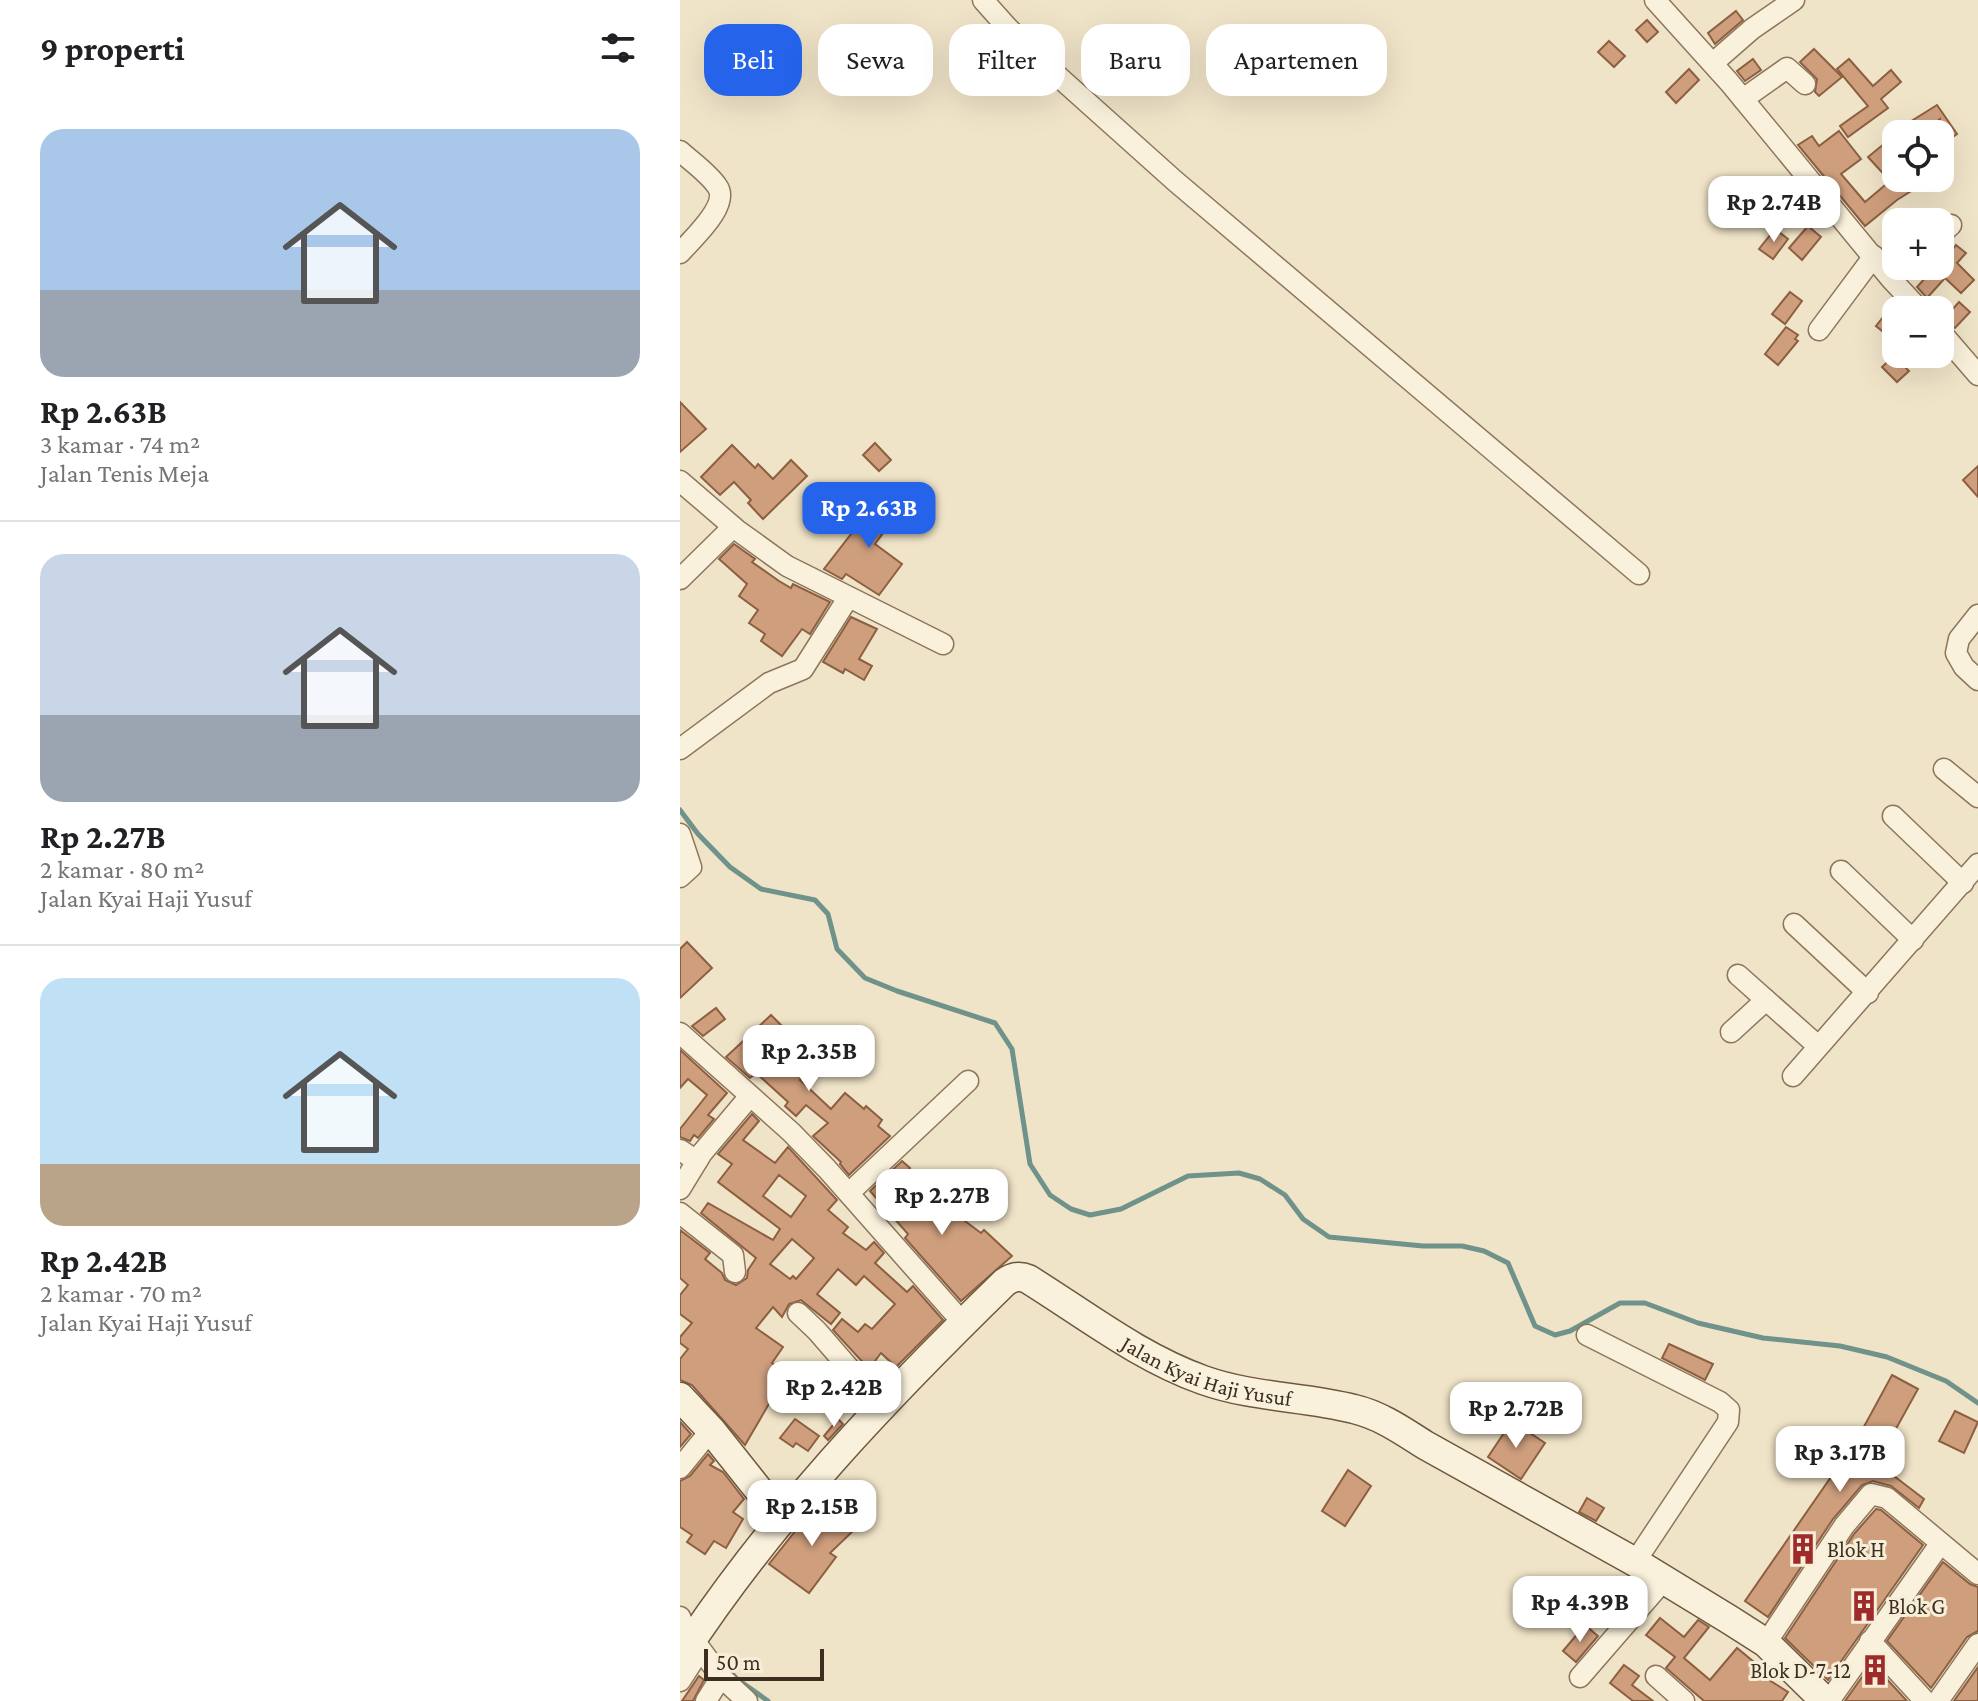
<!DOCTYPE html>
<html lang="id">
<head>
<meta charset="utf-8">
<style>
  :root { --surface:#fff; --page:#f6f6f6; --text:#202124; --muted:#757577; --line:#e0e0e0; --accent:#2563eb }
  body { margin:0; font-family:"Crimson Pro",serif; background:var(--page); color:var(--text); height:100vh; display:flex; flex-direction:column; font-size:30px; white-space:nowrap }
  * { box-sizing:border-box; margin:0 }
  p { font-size:26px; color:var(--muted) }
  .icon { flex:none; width:44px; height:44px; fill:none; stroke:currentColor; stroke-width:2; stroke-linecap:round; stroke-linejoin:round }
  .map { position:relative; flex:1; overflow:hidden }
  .panel { display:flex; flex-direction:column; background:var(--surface); width:680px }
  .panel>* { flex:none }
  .guide { position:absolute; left:24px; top:24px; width:760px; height:72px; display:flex; gap:16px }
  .controls { position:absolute; left:1202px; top:120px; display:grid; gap:16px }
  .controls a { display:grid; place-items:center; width:72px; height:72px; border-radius:16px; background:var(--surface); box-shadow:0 8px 32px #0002; font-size:40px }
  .scale { position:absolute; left:24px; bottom:20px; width:120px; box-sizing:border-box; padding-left:8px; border:4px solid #3d2e20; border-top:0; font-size:22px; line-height:28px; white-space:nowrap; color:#3d2e20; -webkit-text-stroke:6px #f7eed8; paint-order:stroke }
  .price { position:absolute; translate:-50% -68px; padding:0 18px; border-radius:16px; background:#fff; color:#222; font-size:26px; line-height:52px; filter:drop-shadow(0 2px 4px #0008) }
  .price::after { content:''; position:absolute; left:50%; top:48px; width:24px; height:18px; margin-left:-12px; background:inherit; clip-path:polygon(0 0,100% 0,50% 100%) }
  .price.on { background:var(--accent); color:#fff }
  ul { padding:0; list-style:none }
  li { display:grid; align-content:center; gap:16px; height:424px; padding:0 40px }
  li+li { border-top:2px solid var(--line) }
  li span { display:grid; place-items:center; height:248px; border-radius:24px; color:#555 }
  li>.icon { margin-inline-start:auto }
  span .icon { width:144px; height:144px; fill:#fffc; stroke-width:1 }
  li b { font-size:34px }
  h2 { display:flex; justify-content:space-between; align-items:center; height:96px; padding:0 40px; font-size:34px }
  .pill { padding:0 28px; border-radius:24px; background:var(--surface); box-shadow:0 8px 32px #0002; font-size:28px; line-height:72px }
  .pill.on { background:var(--accent); color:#fff }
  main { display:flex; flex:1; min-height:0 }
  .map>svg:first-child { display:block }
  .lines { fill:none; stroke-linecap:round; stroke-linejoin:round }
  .stream { stroke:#6f938a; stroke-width:5 }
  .building { fill:#cf9f7d; stroke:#8d5f41; stroke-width:2; fill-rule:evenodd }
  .street-casing { stroke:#8d765c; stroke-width:23 }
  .secondary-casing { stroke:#6f573f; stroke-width:31 }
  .street { stroke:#faf1dc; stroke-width:20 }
  .secondary { stroke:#faf1dc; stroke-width:28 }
  .labels { text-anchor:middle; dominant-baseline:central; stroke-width:6; stroke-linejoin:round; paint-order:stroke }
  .street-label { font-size:22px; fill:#3d2e20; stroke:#f7eed8 }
  .poi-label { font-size:22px; fill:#3d2e20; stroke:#f7eed8; text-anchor:start }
</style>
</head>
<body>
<main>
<section class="panel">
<h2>9 properti<svg class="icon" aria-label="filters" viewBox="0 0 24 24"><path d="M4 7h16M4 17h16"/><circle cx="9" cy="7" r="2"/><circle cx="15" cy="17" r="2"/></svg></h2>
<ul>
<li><span style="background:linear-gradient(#a9c7e8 65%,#9aa5b1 0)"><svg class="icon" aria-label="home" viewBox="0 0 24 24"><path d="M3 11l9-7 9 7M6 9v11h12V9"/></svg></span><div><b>Rp 2.63B</b><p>3 kamar · 74 m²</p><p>Jalan Tenis Meja</p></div></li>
<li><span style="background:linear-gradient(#c9d6e8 65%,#9aa5b1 0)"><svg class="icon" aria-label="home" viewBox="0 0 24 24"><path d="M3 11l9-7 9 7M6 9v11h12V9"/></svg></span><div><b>Rp 2.27B</b><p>2 kamar · 80 m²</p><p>Jalan Kyai Haji Yusuf</p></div></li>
<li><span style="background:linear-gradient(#bfe0f5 75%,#b9a48a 0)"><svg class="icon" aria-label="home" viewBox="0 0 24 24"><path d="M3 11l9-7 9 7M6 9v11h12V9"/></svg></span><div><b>Rp 2.42B</b><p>2 kamar · 70 m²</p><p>Jalan Kyai Haji Yusuf</p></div></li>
</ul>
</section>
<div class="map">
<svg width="1298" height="1701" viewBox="0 0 1298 1701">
  <rect width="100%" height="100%" fill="#f0e4c8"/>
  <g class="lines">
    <!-- stream -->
    <g class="stream">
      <polyline points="0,810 18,834 50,867 81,889 135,900 148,914 157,949 185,978 217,991 315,1023 332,1049 350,1164 370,1195 391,1209 410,1215 441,1209 508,1176 559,1173 580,1179 605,1195 623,1219 649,1237 743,1246 782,1246 804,1251 828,1263 855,1326 875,1335 890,1331 940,1303 965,1303 1018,1323 1083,1338 1160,1346 1207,1357 1266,1381 1298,1403"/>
      <polyline points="42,1663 57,1679 88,1701"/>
    </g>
  </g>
  <!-- building -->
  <g class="building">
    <polygon points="1056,11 1063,20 1035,44 1028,33"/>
    <polygon points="967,20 978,32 967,42 956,30"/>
    <polygon points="929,41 945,56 934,67 918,52"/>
    <polygon points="1134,49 1162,77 1139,96 1135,92 1137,79 1120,62"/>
    <polygon points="1073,59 1081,70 1065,81 1057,71"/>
    <polygon points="1169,59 1193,86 1211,70 1221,82 1201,99 1208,108 1168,137 1160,126 1188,106 1157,69"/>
    <polygon points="1009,69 1019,80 996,103 986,92"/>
    <polygon points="1257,105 1277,134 1260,146 1260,119 1240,134 1231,134 1225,125"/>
    <polygon points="1159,131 1181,159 1161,174 1185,202 1210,181 1188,157 1205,143 1216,155 1216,178 1252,178 1217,200 1185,226 1118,145 1132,136 1139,146"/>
    <polygon points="1128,226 1141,237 1122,260 1109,248"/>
    <polygon points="1095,229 1108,239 1093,259 1079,249"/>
    <polygon points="1276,245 1286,253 1277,263 1294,280 1281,293 1265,278 1247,298 1237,287 1255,267 1260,266"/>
    <polygon points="1110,292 1122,301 1105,324 1092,314"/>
    <polygon points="1215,302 1216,324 1207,335 1196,326"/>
    <polygon points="1279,302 1290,312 1275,328 1264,319"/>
    <polygon points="1106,327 1118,335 1115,339 1118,341 1098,365 1085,354"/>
    <polygon points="1214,356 1229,371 1217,382 1202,367"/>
    <polygon points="0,402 26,429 0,452"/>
    <polygon points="195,443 211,460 199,471 183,455"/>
    <polygon points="52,445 75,468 78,464 93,479 111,460 127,476 83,519 68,503 71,500 54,482 40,495 21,477"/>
    <polygon points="1298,466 1298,497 1283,480"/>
    <polygon points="209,494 224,505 195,544 222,564 199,595 166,574 162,579 144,569 192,507 197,510"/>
    <polygon points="54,544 75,559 72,562 99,581 111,588 113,584 150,602 130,634 122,629 102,656 81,641 85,634 69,623 78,610 59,596 67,584 39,559"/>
    <polygon points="171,617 197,629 179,659 192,666 184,680 165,669 163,673 143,662"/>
    <polygon points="7,942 32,968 0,998 0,949"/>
    <polygon points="36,1008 45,1019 23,1036 12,1026"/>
    <polygon points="91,1015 137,1061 120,1080 151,1109 165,1093 184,1109 186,1106 202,1120 198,1126 210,1136 169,1175 160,1164 161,1162 133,1136 148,1123 126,1105 116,1116 105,1106 108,1102 76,1073 70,1078 46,1057"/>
    <polygon points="0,1050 47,1093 28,1115 34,1119 18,1138 14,1135 10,1141 0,1137 0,1129 27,1095 8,1079 0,1088"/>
    <path d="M72,1114L79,1121L63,1140L95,1163L108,1147L157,1200L148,1210L168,1227L163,1233L186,1250L194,1242L204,1253L195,1263L227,1292L233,1286L263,1320L216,1367L201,1353L189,1369L153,1330L162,1319L178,1332L185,1324L192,1329L215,1304L184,1276L176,1285L158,1269L137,1294L160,1313L151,1324L121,1300L109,1304L102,1317L93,1307L76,1328L103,1347L92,1363L119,1384L136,1369L157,1384L158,1382L174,1396L159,1413L141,1394L126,1410L100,1385L65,1445L12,1385L0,1380V1359L8,1349L0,1343V1337L12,1323L0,1314V1295L8,1285L0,1278V1230L30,1253L25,1259L42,1273L45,1280L56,1285L67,1278L68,1270L76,1258L21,1213L28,1203L93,1240L100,1229L38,1182L52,1164L38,1154ZM99,1175L126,1196L111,1217L83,1196ZM112,1239L134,1258L116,1279L113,1276L110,1279L90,1264Z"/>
    <polygon points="222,1161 230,1168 218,1181 245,1214 257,1200 301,1233 304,1230 332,1256 281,1301 225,1238 228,1234 190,1191"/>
    <polygon points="989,1344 1033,1364 1025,1380 982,1358"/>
    <polygon points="1212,1375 1238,1389 1197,1463 1244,1499 1239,1508 1211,1486 1193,1481 1182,1485 1153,1519 1088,1617 1065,1601 1151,1477 1155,1480"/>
    <polygon points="1275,1411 1298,1422 1284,1453 1259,1441"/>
    <polygon points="115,1419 139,1436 128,1451 116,1443 113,1447 100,1438"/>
    <polygon points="158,1419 163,1424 148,1440 144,1436"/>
    <polygon points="832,1421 865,1443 841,1479 808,1457"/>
    <polygon points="0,1422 11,1434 0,1447"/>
    <polygon points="28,1454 34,1461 30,1465 43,1472 64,1499 53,1512 63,1519 46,1548 34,1541 25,1554 7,1542 12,1535 0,1527 0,1481 10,1476"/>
    <polygon points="668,1470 691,1486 665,1526 642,1511"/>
    <polygon points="907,1498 924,1508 916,1521 899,1512"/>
    <polygon points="146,1503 173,1531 150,1553 156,1557 129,1593 89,1564 117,1529"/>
    <polygon points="1196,1509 1201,1510 1243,1545 1148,1680 1105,1638 1174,1534"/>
    <polygon points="1263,1562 1290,1584 1298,1587 1298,1631 1287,1637 1251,1688 1207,1641"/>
    <polygon points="980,1618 1004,1637 1018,1620 1029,1627 1004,1658 1030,1680 1057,1648 1086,1672 1083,1676 1108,1692 1102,1701 1024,1701 986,1668 995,1657 966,1635"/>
    <polygon points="905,1625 918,1636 896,1662 883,1651"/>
    <polygon points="1192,1663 1227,1701 1165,1701"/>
    <polygon points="944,1665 959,1676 952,1685 973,1701 953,1701 930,1683"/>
    <polygon points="1298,1667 1298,1701 1274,1701"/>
    <polygon points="19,1676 24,1680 13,1701 2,1701"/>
  </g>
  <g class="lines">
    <defs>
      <g id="street">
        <polyline points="303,0 327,27 370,69 495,181 959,574"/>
        <polyline points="975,0 1049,82 1211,279 1240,310"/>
        <polyline points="1033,63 1072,29 1114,0"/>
        <polyline points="1063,99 1107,68 1125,84"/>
        <path d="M0,151C12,162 28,173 37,186C51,205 12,239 0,253"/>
        <polyline points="1260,235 1271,225"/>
        <polyline points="1139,330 1194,256"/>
        <polyline points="1260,331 1298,375"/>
        <polyline points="0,481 57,530 107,566 263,644"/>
        <polyline points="0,579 53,527"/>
        <polyline points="1298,615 1279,639 1276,653 1284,667 1298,680"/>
        <polyline points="0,749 89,683 123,669 168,598"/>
        <polyline points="1264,769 1298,797"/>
        <polyline points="1213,816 1283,883"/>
        <polyline points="0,834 11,867 0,877"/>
        <polyline points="1161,871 1233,940"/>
        <polyline points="1114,924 1188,993"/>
        <polyline points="1058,975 1138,1046"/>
        <polyline points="1051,1032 1086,1000"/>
        <polyline points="0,1033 111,1132 147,1169 283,1323"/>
        <polyline points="1113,1076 1298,864"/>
        <polyline points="0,1150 17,1161"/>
        <polyline points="0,1189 22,1153 70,1096"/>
        <polyline points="169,1193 288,1081"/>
        <polyline points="0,1213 53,1255 55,1272"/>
        <polyline points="118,1313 137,1331 202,1406"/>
        <polyline points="907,1335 1040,1402 1049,1410 1048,1422 955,1562"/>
        <polyline points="0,1468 31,1430"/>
        <polyline points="0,1617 11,1642"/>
        <polyline points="13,1639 41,1677 26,1701"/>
        <polyline points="1190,1641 1245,1701"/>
        <polyline points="1086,1643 1164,1526 1191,1494 1207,1498 1298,1574"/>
        <polyline points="976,1676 1004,1701"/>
        <polyline points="41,1677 67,1701"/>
        <polyline points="900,1677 984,1580"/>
        <polyline points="0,1681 20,1650"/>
        <polyline points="1149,1701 1260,1544"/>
        <polyline points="1258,1701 1298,1644"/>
      </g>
      <g id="secondary">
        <polyline points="0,1397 31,1430 101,1518"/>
        <path id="s1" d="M0,1658C92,1517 205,1399 325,1282C333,1277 339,1275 348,1279C406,1315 459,1357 523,1380C574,1398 623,1396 674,1409C700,1415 723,1431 745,1445L955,1562L1050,1620L1086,1643L1145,1701"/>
      </g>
    </defs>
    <!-- street casing -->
    <use href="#street" class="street-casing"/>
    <!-- secondary casing -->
    <use href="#secondary" class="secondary-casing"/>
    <!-- street -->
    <use href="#street" class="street"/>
    <!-- secondary -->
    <use href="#secondary" class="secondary"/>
  </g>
  <!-- icons -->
  <defs>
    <symbol id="building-bare" viewBox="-9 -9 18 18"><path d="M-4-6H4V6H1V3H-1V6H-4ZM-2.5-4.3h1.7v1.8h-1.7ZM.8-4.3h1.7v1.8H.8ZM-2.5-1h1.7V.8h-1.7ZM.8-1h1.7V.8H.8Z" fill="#9e2a2b" stroke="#f7eed8" stroke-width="2.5" paint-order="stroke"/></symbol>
  </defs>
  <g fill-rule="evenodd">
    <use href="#building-bare" x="1101" y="1527" width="44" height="44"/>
    <use href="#building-bare" x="1162" y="1584" width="44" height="44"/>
    <use href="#building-bare" x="1173" y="1648" width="44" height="44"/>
  </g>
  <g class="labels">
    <!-- street labels -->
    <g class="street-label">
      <text stroke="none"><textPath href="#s1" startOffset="726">Jalan Kyai Haji Yusuf</textPath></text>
    </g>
    <!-- poi labels -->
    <g class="poi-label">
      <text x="1147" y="1549">Blok H</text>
      <text x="1208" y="1606">Blok G</text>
      <text x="1171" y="1670" text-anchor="end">Blok D-7-12</text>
    </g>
  </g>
</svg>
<div class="controls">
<a><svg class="icon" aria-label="locate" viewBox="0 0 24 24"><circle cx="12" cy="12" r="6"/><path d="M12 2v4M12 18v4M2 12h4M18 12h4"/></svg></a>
<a>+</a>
<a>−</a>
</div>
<div class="scale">50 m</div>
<b class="price" style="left:1094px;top:244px">Rp 2.74B</b>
<b class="price on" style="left:189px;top:550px">Rp 2.63B</b>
<b class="price" style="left:129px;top:1093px">Rp 2.35B</b>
<b class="price" style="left:262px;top:1237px">Rp 2.27B</b>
<b class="price" style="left:154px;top:1429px">Rp 2.42B</b>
<b class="price" style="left:836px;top:1450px">Rp 2.72B</b>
<b class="price" style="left:1160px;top:1494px">Rp 3.17B</b>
<b class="price" style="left:132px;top:1548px">Rp 2.15B</b>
<b class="price" style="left:900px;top:1644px">Rp 4.39B</b>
<div class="guide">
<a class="pill on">Beli</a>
<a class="pill">Sewa</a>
<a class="pill">Filter</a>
<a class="pill">Baru</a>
<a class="pill">Apartemen</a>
</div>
</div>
</main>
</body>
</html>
